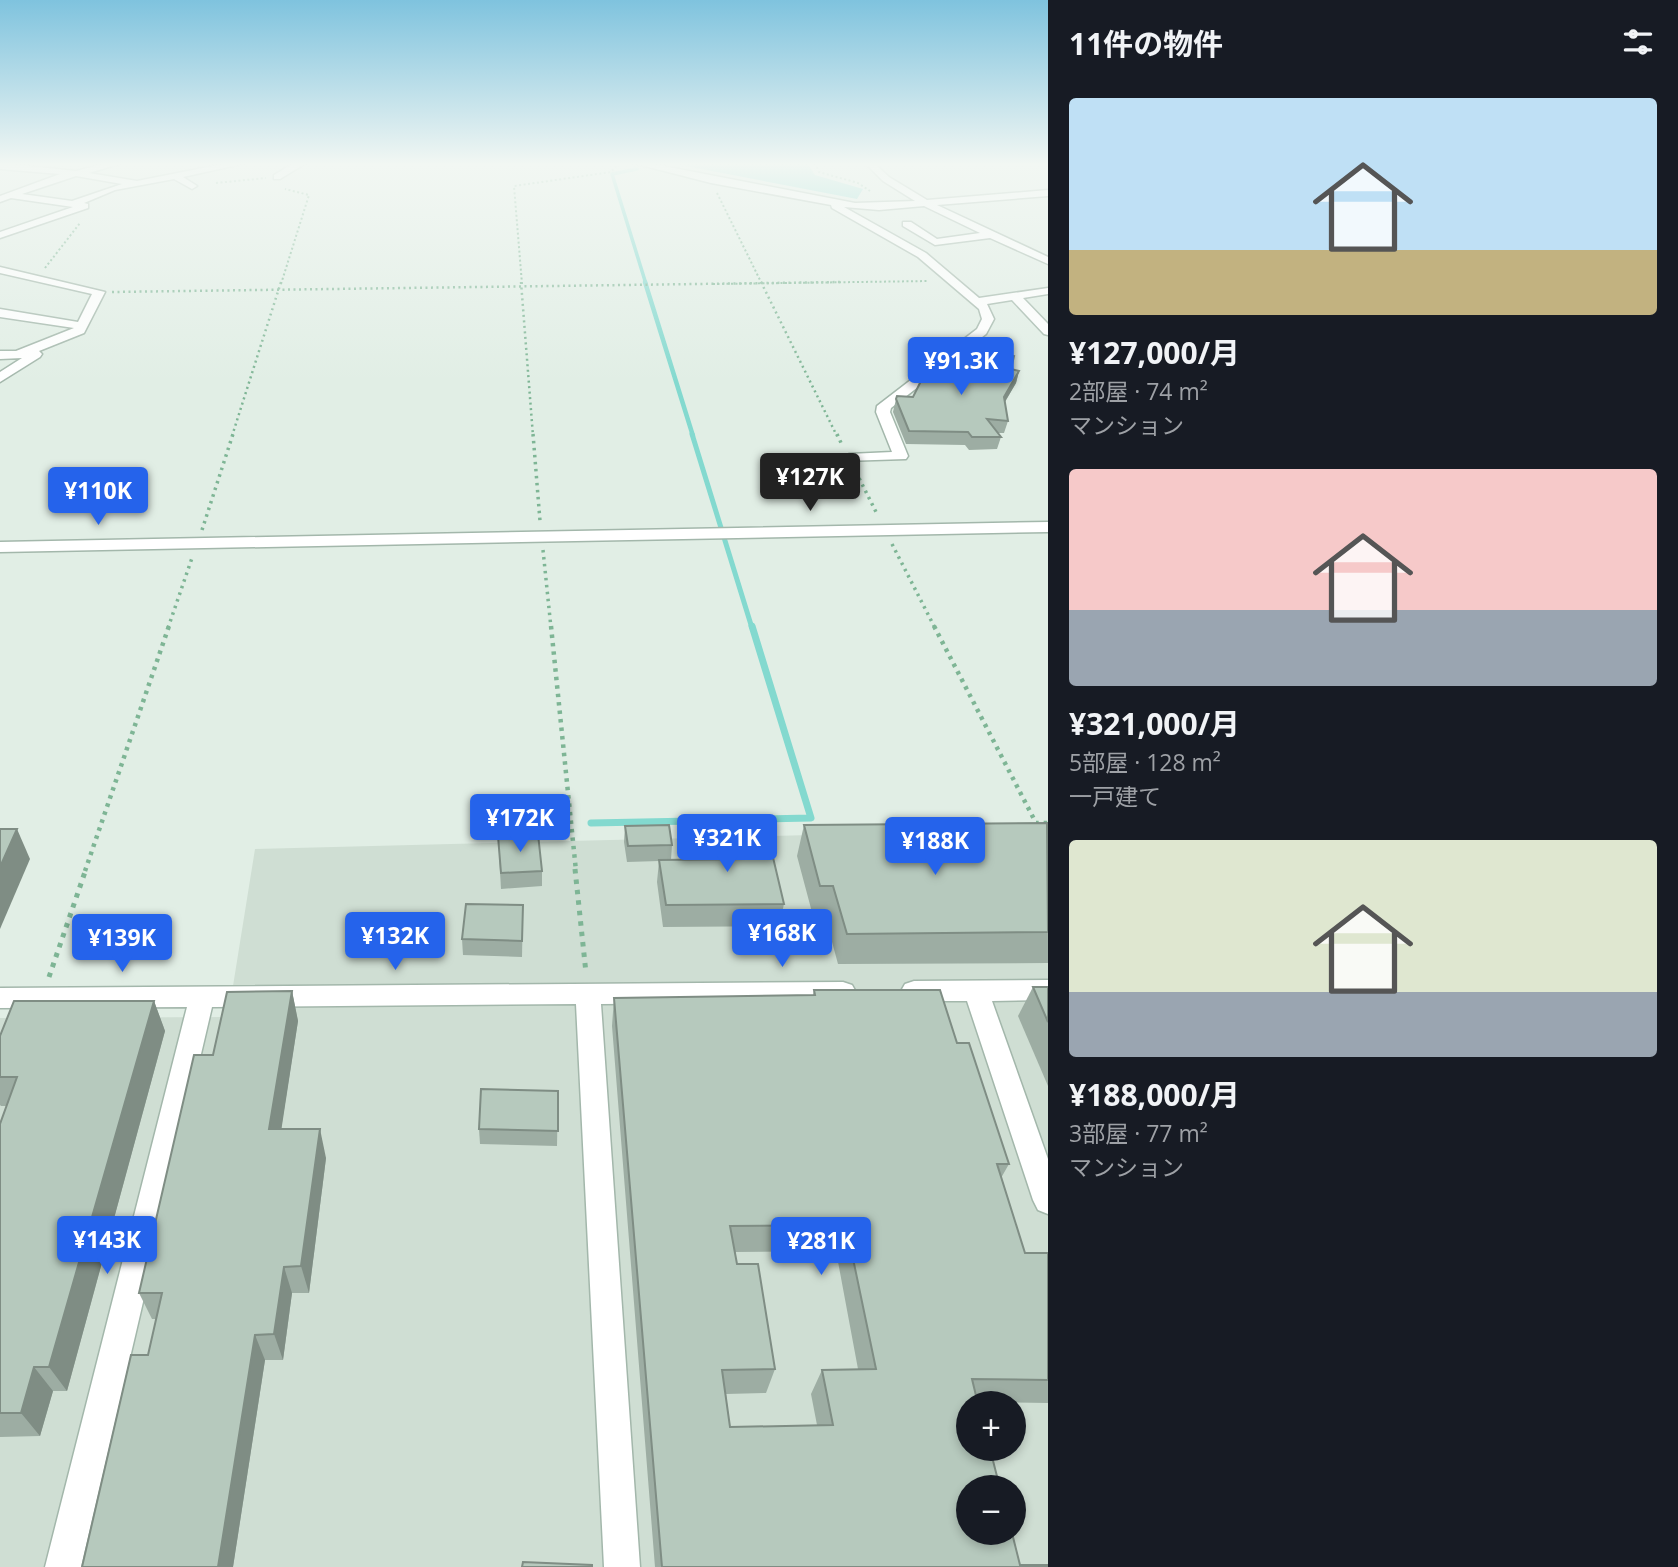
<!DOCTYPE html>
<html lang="ja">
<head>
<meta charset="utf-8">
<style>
  :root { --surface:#171b24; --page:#242831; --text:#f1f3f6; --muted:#9ea1a6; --accent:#2563eb }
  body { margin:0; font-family:"Open Sans","Noto Sans JP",sans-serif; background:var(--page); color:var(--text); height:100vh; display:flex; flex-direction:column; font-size:26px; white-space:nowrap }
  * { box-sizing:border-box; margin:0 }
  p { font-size:23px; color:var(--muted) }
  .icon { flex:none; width:38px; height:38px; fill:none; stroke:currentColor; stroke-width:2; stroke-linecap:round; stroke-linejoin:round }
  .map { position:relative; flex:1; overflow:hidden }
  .side { display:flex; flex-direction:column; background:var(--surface); width:630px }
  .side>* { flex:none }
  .buttons { position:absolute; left:956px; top:1391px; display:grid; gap:14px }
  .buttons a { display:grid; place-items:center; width:70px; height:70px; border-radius:50%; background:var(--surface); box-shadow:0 4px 10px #0003; font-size:35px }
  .price { position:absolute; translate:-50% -60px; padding:0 16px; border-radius:7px; background:var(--accent); color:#fff; font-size:23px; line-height:46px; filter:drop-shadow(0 2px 4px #0008) }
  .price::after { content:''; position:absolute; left:50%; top:42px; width:21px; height:16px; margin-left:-10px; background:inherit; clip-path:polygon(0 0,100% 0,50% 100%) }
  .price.current { background:#222; color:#fff }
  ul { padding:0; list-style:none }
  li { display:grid; align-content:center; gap:14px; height:371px; padding:0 21px }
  li span { display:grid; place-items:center; height:217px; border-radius:7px; color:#555 }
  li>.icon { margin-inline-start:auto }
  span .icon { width:126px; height:126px; fill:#fffc; stroke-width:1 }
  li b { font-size:30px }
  h2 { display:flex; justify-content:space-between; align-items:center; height:84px; padding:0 21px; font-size:30px }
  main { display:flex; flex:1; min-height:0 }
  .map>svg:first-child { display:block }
  .built { fill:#cfded3; fill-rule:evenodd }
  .water { fill:#83d9cf }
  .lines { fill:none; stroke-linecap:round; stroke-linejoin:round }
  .stream-far3 { stroke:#83d9cf; stroke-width:3.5 }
  .stream-far2 { stroke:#83d9cf; stroke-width:4.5 }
  .stream-far1 { stroke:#83d9cf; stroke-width:5 }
  .stream { stroke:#83d9cf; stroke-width:7 }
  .minor-casing { stroke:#a3b7ab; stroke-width:3 }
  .path-far4 { stroke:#7eb595; stroke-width:2; stroke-dasharray:2 2.5; stroke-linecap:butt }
  .path-far3 { stroke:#7eb595; stroke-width:2.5; stroke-dasharray:2 3.5; stroke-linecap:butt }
  .path-far2 { stroke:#7eb595; stroke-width:3.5; stroke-dasharray:2.5 4.5; stroke-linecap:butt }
  .path-far1 { stroke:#7eb595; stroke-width:4.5; stroke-dasharray:3.5 5; stroke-linecap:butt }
  .path { stroke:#7eb595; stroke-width:5; stroke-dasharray:4.5 6; stroke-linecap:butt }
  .minor { fill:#fff; fill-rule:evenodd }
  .wall { fill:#9dada3; fill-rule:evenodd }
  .shaded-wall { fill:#7f8d84 }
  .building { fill:#b6c9bd; stroke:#7f8d84; stroke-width:2; fill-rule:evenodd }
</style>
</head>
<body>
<main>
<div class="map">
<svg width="1048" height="1567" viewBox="0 0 1048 1567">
  <rect width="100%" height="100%" fill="#e1eee5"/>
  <!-- built -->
  <path class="built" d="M1048,829V1567H0V1018L228,1017L255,849ZM968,1404H1013V1449H968ZM968,1488H1013V1533H968Z"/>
  <!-- water -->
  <polygon class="water" points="670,163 807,163 815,175 863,189 857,199"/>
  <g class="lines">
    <!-- stream-far3 -->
    <polyline class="stream-far3" points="637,169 612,174 646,284"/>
    <!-- stream-far2 -->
    <polyline class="stream-far2" points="645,282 693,436"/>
    <!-- stream-far1 -->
    <polyline class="stream-far1" points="692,434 752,628"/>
    <!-- stream -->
    <g class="stream">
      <polyline points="752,626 811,818 756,819"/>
      <polyline points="591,823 744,820"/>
    </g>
    <defs>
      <g id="minor">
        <path d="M0,163L76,171L107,163H122L89,173L137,181L228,163H246L183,177L197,186L192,189L174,179L115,190L84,203L88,204V208L0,238V232L73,207L11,198L0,202V196L60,174L0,169ZM76,176L122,184L72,201L22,194Z"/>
        <polygon points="294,163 306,163 280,179 274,179 274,175"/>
        <polygon points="633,163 648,163 855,203 915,201 883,181 865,163 874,163 889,177 927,200 1048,190 1048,196 937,205 1048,257 1048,264 990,238 935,245 903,226 903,222 911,222 937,239 980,233 924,206 879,210 844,207 926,253 979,298 1048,288 1048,294 1023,298 1048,324 1048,335 1044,334 1012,300 987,304 994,319 986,334 891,408 890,412 908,456 906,459 844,461 842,458 849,454 892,452 876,412 877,406 977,329 982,319 979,309 918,257 832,208 831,205 711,183"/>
        <polygon points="0,267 105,292 84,333 39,351 42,354 40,357 0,382 0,372 22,358 0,359 0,351 16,351 74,328 0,317 0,309 78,322 92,294 0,273"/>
        <polygon points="1048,522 1048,532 0,552 0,542"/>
        <polygon points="1048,980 1048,1000 992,1001 1048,1159 1048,1214 1038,1210 1033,1200 967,1001 914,1001 905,998 901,991 905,984 914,981"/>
        <polygon points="843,982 852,985 856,992 852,999 843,1002 601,1004 640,1567 604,1567 576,1004 212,1007 81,1567 45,1567 187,1007 0,1008 0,988"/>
      </g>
    </defs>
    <!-- minor casing -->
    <use href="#minor" class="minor-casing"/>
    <!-- path-far4 -->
    <g class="path-far4">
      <polyline points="815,163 819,172 858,183 870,191"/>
      <polyline points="216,183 266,178"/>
      <polyline points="717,193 762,284"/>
      <polyline points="45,268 80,223"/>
      <polyline points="281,284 309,195 285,189"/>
      <polyline points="522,284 514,186 611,172 619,163"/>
      <polyline points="713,284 929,281"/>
    </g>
    <!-- path-far3 -->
    <g class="path-far3">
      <polyline points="521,282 533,436"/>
      <polyline points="761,282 837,436"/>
      <polyline points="112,292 843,282"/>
      <polyline points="232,436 281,282"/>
    </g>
    <!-- path-far2 -->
    <g class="path-far2">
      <polyline points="533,434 540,521"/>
      <polyline points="837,434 842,445"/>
      <polyline points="856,472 877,514"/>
      <polyline points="202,530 233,434"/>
      <polyline points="892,544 935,628"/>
      <polyline points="543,550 551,628"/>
      <polyline points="168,628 192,558"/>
    </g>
    <!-- path-far1 -->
    <g class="path-far1">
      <polyline points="551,626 576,871"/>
      <polyline points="934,626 1036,823 1048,823"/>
      <polyline points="85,871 169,626"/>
    </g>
    <!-- path -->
    <g class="path">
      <polyline points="575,869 586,973"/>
      <polyline points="49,977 86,869"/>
    </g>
    <!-- minor -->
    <use href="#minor" class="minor"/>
  </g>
  <!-- wall -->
  <g class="wall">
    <polygon points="988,352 1011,369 1019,371 1016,383 1005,402 1008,421 1004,433 998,433 1001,437 997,449 969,450 965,445 906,444 893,412 896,399 913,397 936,372 985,365"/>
    <polygon points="735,816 784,904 779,926 663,927 657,882 659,861 627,862 624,842 625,826 672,845 671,860 737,859 732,838"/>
    <polygon points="804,825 1048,825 1048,963 838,964 825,916 813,916 797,856"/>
    <polygon points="498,836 542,871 542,886 501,889"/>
    <polygon points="523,905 522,957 463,955 462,939"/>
    <polygon points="1033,987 1048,987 1048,1086 1018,1016"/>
    <path d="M814,990L957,1043L1009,1164L1001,1178L1025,1253H1048V1403L978,1402L1020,1565L1048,1567H655L612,1026L614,998L813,995ZM836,1251L858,1369L822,1370L811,1394L817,1425L730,1427L726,1394L766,1393L775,1369L737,1264L735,1252Z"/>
    <polygon points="292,991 298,1021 281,1129 326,1158 309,1293 292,1293 283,1360 265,1360 233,1567 82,1567 148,1355 156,1319 152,1319 139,1293"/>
    <polygon points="154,1001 165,1031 67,1391 53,1391 40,1436 0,1437 0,1124 6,1106 1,1106 0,1105 0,1036"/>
    <polygon points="558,1091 557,1146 480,1144 479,1129"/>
  </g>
  <!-- shaded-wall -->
  <g class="shaded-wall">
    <polygon points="1019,371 1016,383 1000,410 1004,397"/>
    <polygon points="17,829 30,859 0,929 0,867"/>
    <polygon points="292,991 298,1021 277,1158 269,1129"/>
    <polygon points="154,1001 165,1031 67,1391 49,1367"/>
    <polygon points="320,1129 326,1158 309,1293 301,1266"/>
    <polygon points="284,1267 292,1293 283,1360 274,1334"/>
    <polygon points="255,1335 265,1360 233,1567 218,1567"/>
    <polygon points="34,1367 53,1391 40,1436 21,1413"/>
  </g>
  <!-- building -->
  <g class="building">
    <polygon points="988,352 1014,356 1011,369 1019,371 1004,397 1008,421 987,419 1001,437 972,437 968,432 909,431 896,399 897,396 913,397 923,377 930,371 936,372 947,358 986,365"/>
    <polygon points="763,815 784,904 666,905 659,860 746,859 735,816"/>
    <polygon points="1047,823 1048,932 847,934 833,886 820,886 804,825"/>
    <polygon points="669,825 672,845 628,846 625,826"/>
    <polygon points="0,829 17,829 0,867"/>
    <polygon points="538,834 542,871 501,873 498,836"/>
    <polygon points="466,904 523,905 522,941 462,939"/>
    <polygon points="1033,987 1048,987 1048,1022"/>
    <path d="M814,990H940L957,1043H969L1009,1164H997L1025,1253H1048V1380L972,1379L978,1404H968V1449H990L1000,1488H968V1533H1012L1020,1565H1048V1567H662L614,998L815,995ZM846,1225L876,1369L822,1370L833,1425L730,1427L722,1370L775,1369L758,1264H737L730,1226Z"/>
    <polygon points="292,991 269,1129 320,1129 301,1266 284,1267 274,1334 255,1335 218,1567 82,1567 131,1355 148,1355 162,1293 139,1293 194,1055 213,1055 227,992"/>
    <polygon points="14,1001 154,1001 49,1367 34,1367 21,1413 0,1413 0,1124 17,1077 0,1077 0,1036"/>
    <polygon points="481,1089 558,1091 558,1131 479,1129"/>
    <polygon points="523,1562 592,1565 592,1567 522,1567"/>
  </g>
  <!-- sky -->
  <linearGradient id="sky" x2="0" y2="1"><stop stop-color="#7fc3de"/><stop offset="0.43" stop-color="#f2f7f3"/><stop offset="1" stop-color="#f2f7f3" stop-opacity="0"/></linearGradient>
  <rect width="1048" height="382" fill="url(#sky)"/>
</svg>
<div class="buttons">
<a>+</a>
<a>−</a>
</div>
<b class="price" style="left:961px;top:397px">¥91.3K</b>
<b class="price current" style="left:810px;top:513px">¥127K</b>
<b class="price" style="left:98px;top:527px">¥110K</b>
<b class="price" style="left:520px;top:854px">¥172K</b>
<b class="price" style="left:727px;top:874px">¥321K</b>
<b class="price" style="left:935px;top:877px">¥188K</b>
<b class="price" style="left:782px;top:969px">¥168K</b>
<b class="price" style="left:395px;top:972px">¥132K</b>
<b class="price" style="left:122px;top:974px">¥139K</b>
<b class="price" style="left:107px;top:1276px">¥143K</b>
<b class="price" style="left:821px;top:1277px">¥281K</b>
</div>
<section class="side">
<h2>11件の物件<svg class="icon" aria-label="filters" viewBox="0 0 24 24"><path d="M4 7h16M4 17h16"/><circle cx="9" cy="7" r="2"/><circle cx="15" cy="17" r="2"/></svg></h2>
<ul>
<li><span style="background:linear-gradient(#bfe0f5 70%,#c2b280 0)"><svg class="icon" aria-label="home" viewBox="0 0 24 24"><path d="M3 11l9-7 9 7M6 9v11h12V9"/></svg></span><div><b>¥127,000/月</b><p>2部屋 · 74 m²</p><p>マンション</p></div></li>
<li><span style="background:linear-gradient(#f6c9c9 65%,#9aa5b1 0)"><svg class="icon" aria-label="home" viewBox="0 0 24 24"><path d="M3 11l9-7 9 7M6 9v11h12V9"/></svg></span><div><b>¥321,000/月</b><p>5部屋 · 128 m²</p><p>一戸建て</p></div></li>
<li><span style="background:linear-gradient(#dfe7d0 70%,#9aa5b1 0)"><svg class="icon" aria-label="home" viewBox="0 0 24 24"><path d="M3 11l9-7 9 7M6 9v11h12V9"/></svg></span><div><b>¥188,000/月</b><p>3部屋 · 77 m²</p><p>マンション</p></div></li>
</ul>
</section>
</main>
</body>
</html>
